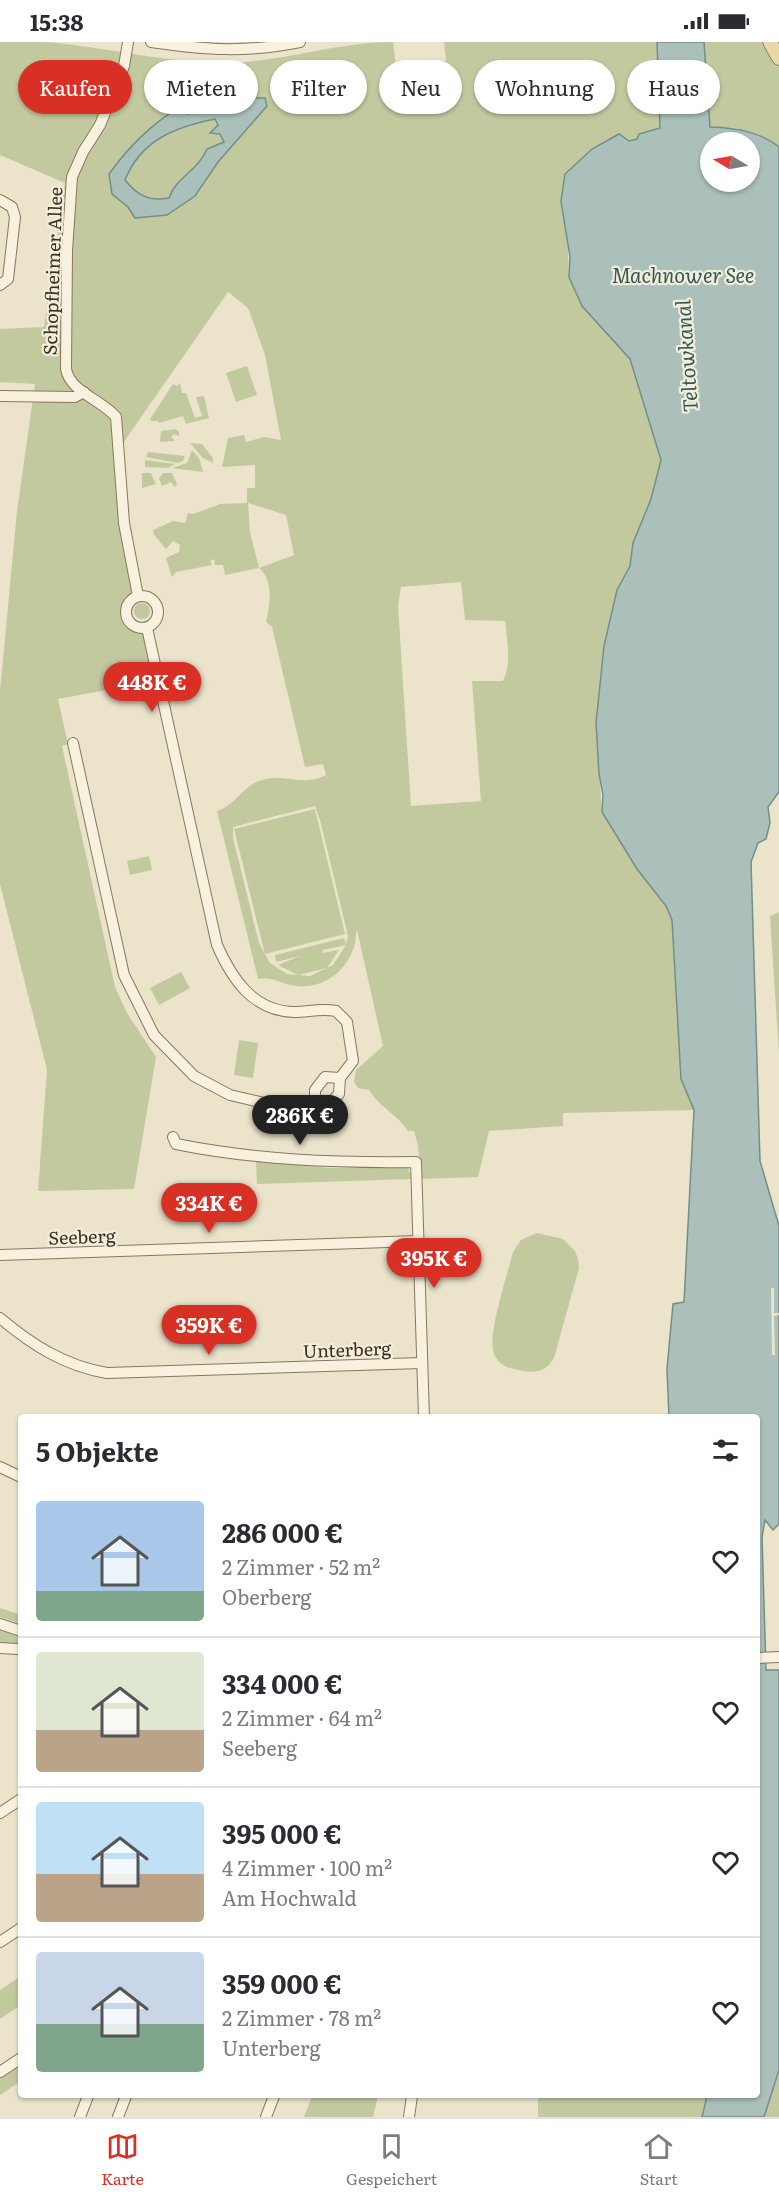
<!DOCTYPE html>
<html lang="de">
<head>
<meta charset="utf-8">
<style>
  :root { --surface:#fff; --page:#f2f2f3; --text:#2b2b33; --muted:#7c7c81; --line:#e1e1e2; --accent:#d93025 }
  body { margin:0; font-family:Literata,serif; background:var(--page); color:var(--text); height:100vh; display:flex; flex-direction:column; font-size:22px; white-space:nowrap }
  * { box-sizing:border-box; margin:0 }
  p { font-size:20px; color:var(--muted) }
  .icon { flex:none; width:33px; height:33px; fill:none; stroke:currentColor; stroke-width:2; stroke-linecap:round; stroke-linejoin:round }
  .map { position:relative; flex:1; overflow:hidden }
  .side { position:absolute; left:18px; top:1372px; width:742px; height:684px; display:flex; flex-direction:column; background:var(--surface); border-radius:6px; box-shadow:0 2px 4px #0004 }
  .side>* { flex:none }
  .guide { position:absolute; left:18px; top:18px; width:744px; height:54px; display:flex; gap:12px }
  .needle { width:39px; rotate:280deg }
  .controls { position:absolute; left:700px; top:90px; display:grid; gap:12px }
  .controls a { display:grid; place-items:center; width:60px; height:60px; border-radius:50%; background:var(--surface); box-shadow:0 2px 4px #0004; font-size:30px }
  .price { position:absolute; translate:-50% -51px; padding:0 14px; border-radius:21px; background:var(--accent); color:#fff; font-size:20px; line-height:39px; filter:drop-shadow(0 2px 3px #0008) }
  .price::after { content:''; position:absolute; left:50%; top:36px; width:18px; height:14px; margin-left:-9px; background:inherit; clip-path:polygon(0 0,100% 0,50% 100%) }
  .price.active { background:#222; color:#fff }
  ul { padding:0; list-style:none }
  li { display:flex; align-items:center; gap:18px; height:150px; padding:0 18px }
  li+li { border-top:2px solid var(--line) }
  li span { display:grid; place-items:center; flex:none; width:168px; height:120px; border-radius:6px; color:#555 }
  li>.icon { margin-inline-start:auto }
  span .icon { width:72px; height:72px; fill:#fffc; stroke-width:1 }
  li b { font-size:26px }
  h2 { display:flex; justify-content:space-between; align-items:center; height:72px; padding:0 18px; font-size:26px }
  .tag { padding:0 21px; border-radius:27px; background:var(--surface); box-shadow:0 2px 4px #0004; font-size:21px; line-height:54px }
  .tag.active { background:var(--accent); color:#fff }
  .status { display:flex; justify-content:space-between; align-items:center; height:42px; padding:0 30px; background:var(--surface); direction:ltr }
  .status svg { height:16px; fill:currentColor }
  .tabs { display:flex; justify-content:space-around; align-items:center; height:84px; border-top:2px solid var(--line); background:var(--surface); font-size:16px; color:var(--muted) }
  .tabs a { display:grid; justify-items:center; gap:3px }
  .tabs .active { color:var(--accent) }
  .map>svg:first-child { display:block }
  .green { fill:#c2c99f; fill-rule:evenodd }
  .water { fill:#abc0bb; stroke:#728f89; stroke-width:1.5; fill-rule:evenodd }
  .pier { fill:#ebe4cb }
  .lines { fill:none; stroke-linecap:round; stroke-linejoin:round }
  .minor-casing { stroke:#877760; stroke-width:12 }
  .major-casing { stroke:#554534; stroke-width:15 }
  .minor { stroke:#f7f1de; stroke-width:10 }
  .major { stroke:#ead9a7; stroke-width:14 }
  .labels { text-anchor:middle; dominant-baseline:central; stroke-width:4.5; stroke-linejoin:round; paint-order:stroke }
  .street-label { font-size:18px; fill:#392f22; stroke:#f3eeda }
  .water-label { font-size:20px; font-style:italic; fill:#335757; stroke:#f3eeda }
</style>
</head>
<body>
<div class="status"><b>15:38</b><svg viewBox="0 0 49 12"><path d="M0 12V9h3v3zM5 12V6h3v6zM10 12V3h3v9zM15 12V0h3v12zM26 1h20v11H26zM47 4h2v5h-2z"/></svg></div>
<div class="map">
<svg width="779" height="2075" viewBox="0 0 779 2075">
  <rect width="100%" height="100%" fill="#ebe4cb"/>
  <!-- green -->
  <g class="green">
    <path d="M0,0C15,0 31,0 46,0C104,5 162,20 222,21C280,21 335,0 393,0L396,25L446,19L444,0H657L660,87L629,99L592,107L565,132L569,235L582,264L630,317L661,418L651,457L633,501L630,524L617,548L604,604L596,681L602,770L637,827L666,864L672,878L681,1036L694,1068L563,1071V1084L489,1089L478,1135L421,1137L418,1103L414,1089H408C397,1072 379,1065 369,1048L358,1046L354,1040L356,1028L383,1004L357,888C355,894 356,903 352,910C342,935 316,949 290,943C277,940 272,934 258,937L217,769C235,764 242,744 262,738C287,730 300,746 326,733L323,722L305,725L272,585L266,580C270,563 274,539 259,526L225,533L223,523H215L214,517L210,519L212,523L176,530L172,535L166,516L179,510L180,503L173,499L166,507L154,493L153,488L173,479L185,481L188,471L193,472L220,462L247,461V446H255V423L222,425L228,396L244,393L246,400L264,395L281,398L265,313L248,266L228,250L119,407L133,556C125,564 124,574 132,583L147,586L155,639L58,657L68,702L62,704L115,945L127,971L156,1015L134,1147L38,1149L47,1028L0,842V649L17,469L35,342L0,340V287L44,285L65,141L0,113ZM253,56L218,120L195,154L136,176L128,165L121,116L160,77L178,66L187,72L221,68ZM248,461L286,473L294,513L259,526L250,490ZM461,540L465,578L505,579C507,598 512,621 503,639H472L481,759L411,764L398,564L401,545ZM315,764L320,778L348,894L346,902L344,896L275,913L276,920L300,914L278,923L298,933L327,926L339,908L323,911V908L346,903L333,923L310,934L287,932L270,921L259,901L233,796V785Z"/>
    <polygon points="704,0 779,0 779,105 736,86 710,85"/>
    <path d="M215,77L224,100L207,107C197,130 175,135 169,156C149,159 137,153 124,138L146,103L186,83Z"/>
    <polygon points="247,324 257,353 236,360 226,331"/>
    <polygon points="180,341 182,351 186,351 195,376 202,374 196,355 204,354 209,376 186,382 183,374 159,381 158,379 151,379 150,377 173,342 177,344"/>
    <polygon points="176,387 179,390 179,394 174,392 171,395 175,399 160,400 161,389"/>
    <polygon points="190,401 202,402 213,416 213,421 203,416"/>
    <polygon points="192,408 199,416 203,430 172,426 187,421"/>
    <polygon points="148,410 185,414 183,419 178,421 146,415"/>
    <polygon points="145,418 175,422 168,426 145,425"/>
    <polygon points="142,431 151,431 156,442 142,446"/>
    <polygon points="163,431 172,431 177,442 174,445 171,440 162,444 159,436"/>
    <circle cx="142" cy="569" r="8"/>
    <polygon points="315,767 345,892 265,912 234,787"/>
    <polygon points="149,814 152,828 130,833 127,819"/>
    <polygon points="779,870 779,1011 770,874"/>
    <polygon points="181,930 190,946 159,963 150,946"/>
    <polygon points="239,998 258,1001 253,1036 234,1033"/>
    <polygon points="256,1119 331,1126 408,1125 411,1137 257,1142"/>
    <path d="M537,1191L563,1197L575,1209L578,1217L579,1226L554,1316C546,1329 538,1331 523,1329C512,1327 501,1325 495,1314C485,1297 508,1232 513,1210L521,1198Z"/>
    <polygon points="0,1566 21,1573 21,1582 0,1575"/>
    <polygon points="0,1588 21,1596 21,1601 0,1601"/>
    <polygon points="21,1934 21,1963 0,1977 0,1948"/>
    <polygon points="21,2021 21,2039 0,2053 0,2035"/>
    <polygon points="779,2028 779,2075 764,2075"/>
    <polygon points="312,2054 378,2054 373,2075 304,2075"/>
    <polygon points="538,2054 707,2054 702,2075 538,2075"/>
  </g>
  <!-- water -->
  <g class="water">
    <path d="M657,0H704L710,85C735,86 759,89 779,105V750L768,765L770,781L766,797L758,801L751,820L760,1119L779,1184V1482L773,1488L765,1478L762,1495L766,1628H779V2028L764,2075H702L707,2054H758V1376L669,1375L667,1327L673,1262L684,1260L694,1068L681,1037L672,878L666,864L637,827L602,770L603,753L599,732L596,681L604,604L617,548L630,524L633,501L651,457L661,418L630,317L582,264L569,235L570,215L561,159L565,132L592,107L619,92L629,99L637,97L639,92L660,86ZM711,100H750V140H711Z"/>
    <path d="M253,56H265L267,64L218,120L195,154L167,173L135,176L128,165L112,152L109,132C127,107 152,82 178,66L187,72L221,68ZM215,77L218,83L210,91L220,92L224,100L207,107C197,130 176,135 169,156C149,160 137,153 125,138C141,98 175,85 215,77Z"/>
  </g>
  <!-- pier -->
  <polygon class="pier" points="771,1246 774,1246 774,1271 779,1271 779,1273 774,1274 775,1313 772,1313"/>
  <g class="lines">
    <defs>
      <g id="minor">
        <path d="M128,0L124,24L100,83L83,110L72,135L67,209L66,327C70,350 102,358 116,375L124,481L138,554"/>
        <path d="M151,0C207,8 244,11 300,0"/>
        <polyline points="0,158 12,165 15,175 8,237 0,243"/>
        <polyline points="0,354 75,355 84,350"/>
        <circle cx="142" cy="570" r="16"/>
        <path d="M73,701L124,933L154,993L194,1034L230,1053L286,1066L315,1059H332L339,1052L340,1036L353,1019L347,980L336,969C321,966 308,970 294,970C253,969 232,937 217,903L147,586"/>
        <polyline points="315,1059 315,1048 325,1035 340,1036"/>
        <path d="M173,1095L176,1102C256,1118 334,1121 416,1120L424,1376"/>
        <polyline points="0,1213 418,1199"/>
        <path d="M0,1276C32,1303 65,1324 107,1331L422,1321"/>
        <polyline points="0,1425 21,1435"/>
        <polyline points="0,1582 21,1589"/>
        <polyline points="0,1606 17,1607"/>
        <polyline points="758,1616 779,1615"/>
        <polyline points="0,1771 21,1757"/>
        <polyline points="0,1900 21,1886"/>
        <polyline points="0,2030 21,2016"/>
        <polyline points="80,2075 88,2054"/>
        <polyline points="118,2075 126,2054"/>
        <polyline points="266,2075 274,2054"/>
        <polyline points="409,2075 412,2054"/>
      </g>
      <polyline id="major" points="770,0 779,16"/>
    </defs>
    <!-- minor casing -->
    <use href="#minor" class="minor-casing"/>
    <!-- major casing -->
    <use href="#major" class="major-casing"/>
    <!-- minor -->
    <use href="#minor" class="minor"/>
    <!-- major -->
    <use href="#major" class="major"/>
  </g>
  <g class="labels">
    <!-- street labels -->
    <g class="street-label">
      <text transform="translate(52 229) rotate(-88)">Schopfheimer Allee</text>
      <text transform="translate(82 1194) rotate(-2)">Seeberg</text>
      <text transform="translate(347 1307) rotate(-2)">Unterberg</text>
    </g>
    <!-- water labels -->
    <g class="water-label">
      <text x="683" y="232">Machnower See</text>
      <text transform="translate(685 314) rotate(-94)">Teltowkanal</text>
    </g>
  </g>
</svg>
<div class="controls">
<a><svg class="needle" viewBox="-14 -14 28 28"><path d="M0-13l5 13h-10z" fill="#e53935"/><path d="M0 13l5-13h-10z" fill="#7c7c81"/></svg></a>
</div>
<b class="price" style="left:152px;top:671px">448K €</b>
<b class="price active" style="left:300px;top:1104px">286K €</b>
<b class="price" style="left:209px;top:1192px">334K €</b>
<b class="price" style="left:434px;top:1247px">395K €</b>
<b class="price" style="left:209px;top:1314px">359K €</b>
<div class="guide">
<a class="tag active">Kaufen</a>
<a class="tag">Mieten</a>
<a class="tag">Filter</a>
<a class="tag">Neu</a>
<a class="tag">Wohnung</a>
<a class="tag">Haus</a>
</div>
<section class="side">
<h2>5 Objekte<svg class="icon" aria-label="filters" viewBox="0 0 24 24"><path d="M4 7h16M4 17h16"/><circle cx="9" cy="7" r="2"/><circle cx="15" cy="17" r="2"/></svg></h2>
<ul>
<li><span style="background:linear-gradient(#a9c7e8 75%,#7fa58c 0)"><svg class="icon" aria-label="home" viewBox="0 0 24 24"><path d="M3 11l9-7 9 7M6 9v11h12V9"/></svg></span><div><b>286 000 €</b><p>2 Zimmer · 52 m²</p><p>Oberberg</p></div><svg class="icon" aria-label="heart" viewBox="0 0 24 24"><path d="M12 20l-8-8c-3-5 5-10 8-4 3-6 11-1 8 4z"/></svg></li>
<li><span style="background:linear-gradient(#dfe7d0 65%,#b9a48a 0)"><svg class="icon" aria-label="home" viewBox="0 0 24 24"><path d="M3 11l9-7 9 7M6 9v11h12V9"/></svg></span><div><b>334 000 €</b><p>2 Zimmer · 64 m²</p><p>Seeberg</p></div><svg class="icon" aria-label="heart" viewBox="0 0 24 24"><path d="M12 20l-8-8c-3-5 5-10 8-4 3-6 11-1 8 4z"/></svg></li>
<li><span style="background:linear-gradient(#bfe0f5 60%,#b9a48a 0)"><svg class="icon" aria-label="home" viewBox="0 0 24 24"><path d="M3 11l9-7 9 7M6 9v11h12V9"/></svg></span><div><b>395 000 €</b><p>4 Zimmer · 100 m²</p><p>Am Hochwald</p></div><svg class="icon" aria-label="heart" viewBox="0 0 24 24"><path d="M12 20l-8-8c-3-5 5-10 8-4 3-6 11-1 8 4z"/></svg></li>
<li><span style="background:linear-gradient(#c9d6e8 60%,#7fa58c 0)"><svg class="icon" aria-label="home" viewBox="0 0 24 24"><path d="M3 11l9-7 9 7M6 9v11h12V9"/></svg></span><div><b>359 000 €</b><p>2 Zimmer · 78 m²</p><p>Unterberg</p></div><svg class="icon" aria-label="heart" viewBox="0 0 24 24"><path d="M12 20l-8-8c-3-5 5-10 8-4 3-6 11-1 8 4z"/></svg></li>
</ul>
</section>
</div>
<nav class="tabs">
<a class="active"><svg class="icon" aria-label="map" viewBox="0 0 24 24"><path d="M3 6l6-2 6 2 6-2v14l-6 2-6-2-6 2zM9 4v14M15 6v14"/></svg>Karte</a>
<a><svg class="icon" aria-label="saved" viewBox="0 0 24 24"><path d="M7 4h10v16l-5-4-5 4z"/></svg>Gespeichert</a>
<a><svg class="icon" aria-label="home" viewBox="0 0 24 24"><path d="M3 11l9-7 9 7M6 9v11h12V9"/></svg>Start</a>
</nav>
</body>
</html>
